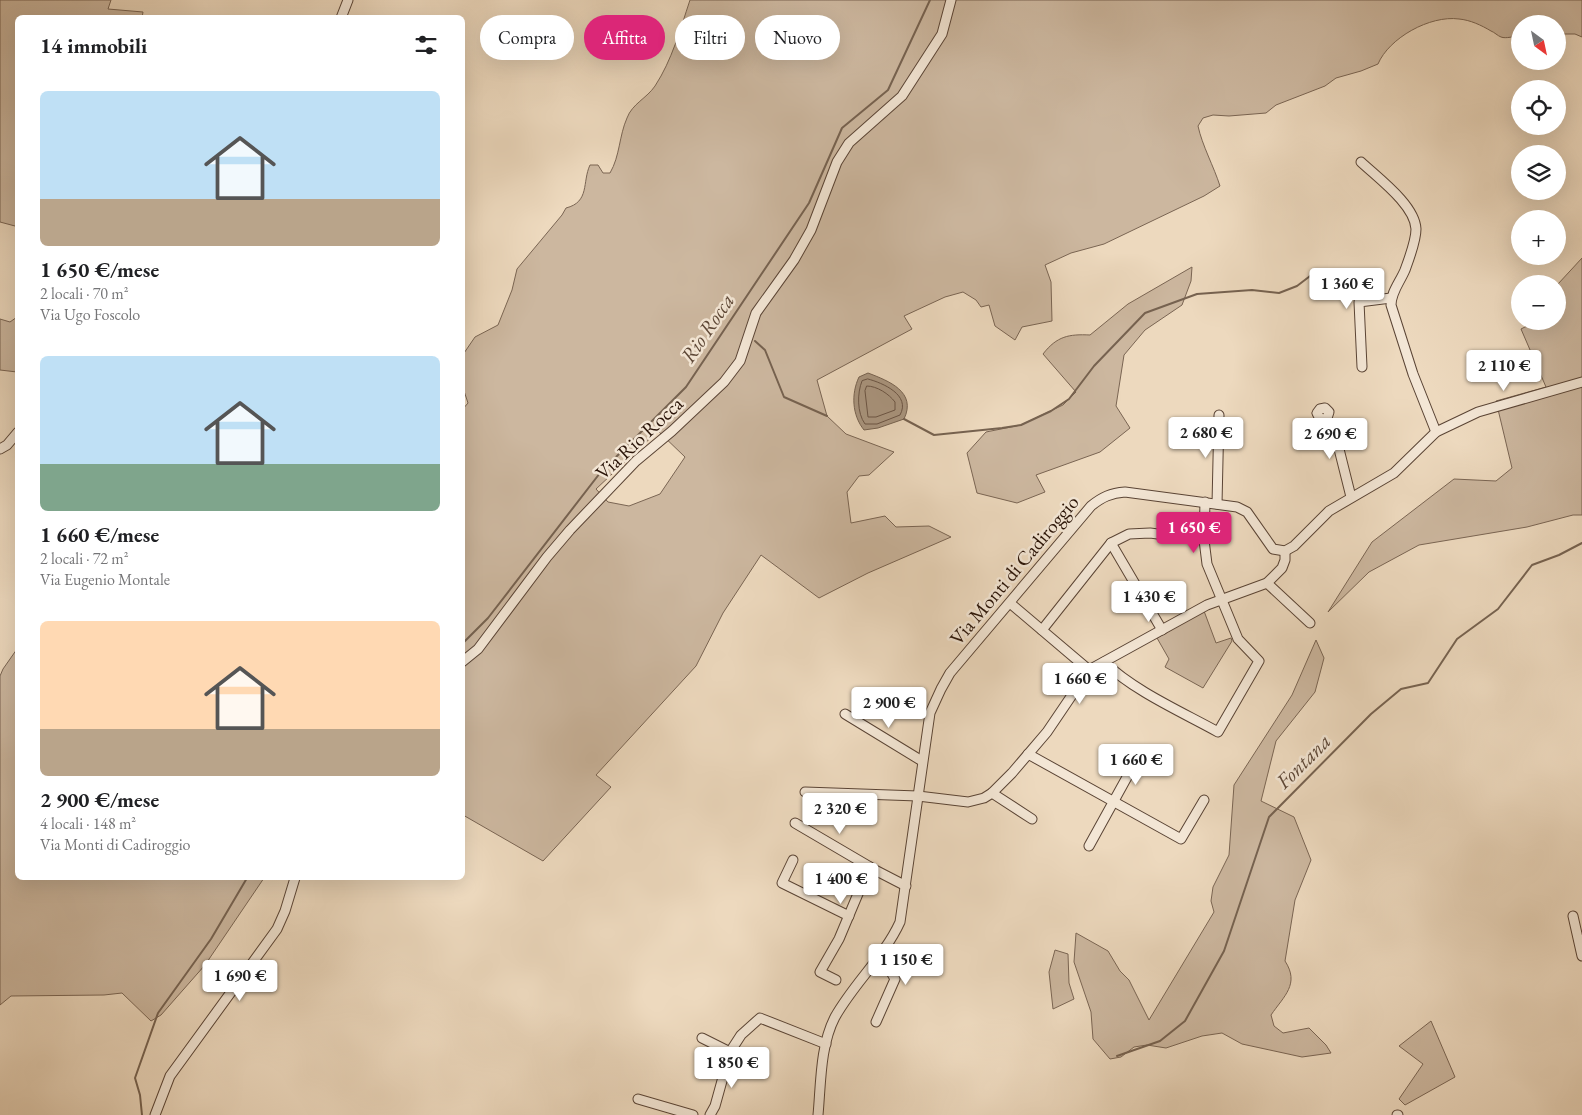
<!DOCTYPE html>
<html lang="it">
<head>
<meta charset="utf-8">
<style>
  :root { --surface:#fff; --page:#f2f2f2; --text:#202124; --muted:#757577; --accent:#db2777 }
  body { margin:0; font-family:"EB Garamond",serif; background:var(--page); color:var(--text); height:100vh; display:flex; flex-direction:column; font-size:19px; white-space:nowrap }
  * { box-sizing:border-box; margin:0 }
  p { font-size:16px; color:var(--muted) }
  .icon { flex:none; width:28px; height:28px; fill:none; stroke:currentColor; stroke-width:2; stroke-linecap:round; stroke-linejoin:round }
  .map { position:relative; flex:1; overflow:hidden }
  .drawer { position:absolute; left:15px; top:15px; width:450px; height:865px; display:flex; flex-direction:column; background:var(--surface); border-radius:8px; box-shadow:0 5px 20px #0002 }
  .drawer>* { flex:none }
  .top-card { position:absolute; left:480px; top:15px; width:475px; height:45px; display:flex; gap:10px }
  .needle { width:32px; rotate:147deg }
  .controls { position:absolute; left:1511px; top:15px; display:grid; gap:10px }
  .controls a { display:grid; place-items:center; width:55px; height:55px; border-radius:50%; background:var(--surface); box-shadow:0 5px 20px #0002; font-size:25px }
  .price { position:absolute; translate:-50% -42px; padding:0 11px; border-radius:5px; background:#fff; color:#222; font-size:16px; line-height:32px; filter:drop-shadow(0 1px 2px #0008) }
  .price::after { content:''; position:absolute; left:50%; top:30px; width:15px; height:11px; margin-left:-8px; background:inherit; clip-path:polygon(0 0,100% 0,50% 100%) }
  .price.selected { background:var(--accent); color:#fff }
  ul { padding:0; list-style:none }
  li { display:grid; align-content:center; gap:10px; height:265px; padding:0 25px }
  li span { display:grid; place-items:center; height:155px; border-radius:8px; color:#555 }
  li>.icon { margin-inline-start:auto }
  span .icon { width:90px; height:90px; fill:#fffc; stroke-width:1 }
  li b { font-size:21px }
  h2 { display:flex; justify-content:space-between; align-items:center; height:60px; padding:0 25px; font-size:21px }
  .pill { padding:0 18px; border-radius:22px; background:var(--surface); box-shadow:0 5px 20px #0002; font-size:18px; line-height:45px }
  .pill.selected { background:var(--accent); color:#fff }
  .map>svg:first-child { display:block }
  .green { fill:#ccb79f; stroke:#7a6553; fill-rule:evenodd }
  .water { fill:#aa9680; stroke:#766250 }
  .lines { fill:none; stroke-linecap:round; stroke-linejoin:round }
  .shore { stroke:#6a5444; stroke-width:1 }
  .stream { stroke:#766250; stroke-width:2 }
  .minor-casing { stroke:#5a4435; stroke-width:11 }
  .minor { stroke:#f3e6d5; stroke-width:9 }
  .labels { text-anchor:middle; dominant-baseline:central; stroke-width:5; stroke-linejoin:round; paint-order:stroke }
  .street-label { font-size:20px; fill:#291307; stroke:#f3e6d5 }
  .water-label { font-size:21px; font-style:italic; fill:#5d4737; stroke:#f3e6d5 }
</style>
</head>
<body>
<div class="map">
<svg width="1582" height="1115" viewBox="0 0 1582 1115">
  <rect width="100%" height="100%" fill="#edd9be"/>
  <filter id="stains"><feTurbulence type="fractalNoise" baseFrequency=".004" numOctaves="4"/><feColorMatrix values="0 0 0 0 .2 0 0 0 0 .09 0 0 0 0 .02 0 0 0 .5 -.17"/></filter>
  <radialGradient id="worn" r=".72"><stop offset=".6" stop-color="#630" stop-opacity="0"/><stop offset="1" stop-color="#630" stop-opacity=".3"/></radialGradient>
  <!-- green -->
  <g class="green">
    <polygon points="0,0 111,0 108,9 143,12 142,18 18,18 17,228 15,226 0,222"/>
    <path d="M690,0H1582V37L1575,34H1558V24H1520V36C1514,36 1506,39 1501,37C1498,36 1494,32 1491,31C1481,25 1470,20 1459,19C1430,15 1389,38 1378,64L1361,71L1336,78L1325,86L1276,105L1266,113L1229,116L1213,115L1203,118L1198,126C1202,145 1214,167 1220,186L1204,196L1104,244L1071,253L1045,265L1051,282L1052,321L1022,327L1015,340L995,326L989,305L981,307L976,300L963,292L945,297L904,316L912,329L817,380L827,416L846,434L894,452L869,475L859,476L847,492L851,523L885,516L896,527L929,526L951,537L868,573L819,598L761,555L723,613L696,666L596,775L611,787L543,861L463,815L462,410L468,403L463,388L462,356L475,337L498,325L512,290L517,269L562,215L566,208C590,202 582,182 590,165H598L603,173H610C620,156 619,136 627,118C632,104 647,98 655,86C672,60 680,30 690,0ZM658,431L685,457L660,494L629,506L608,502L596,489Z"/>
    <polygon points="1582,258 1582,515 1573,515 1527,527 1419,545 1369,572 1328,612 1372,542 1454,479 1496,481 1512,468 1496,401 1546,387 1521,329 1537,321 1558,321 1558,311 1563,309 1558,284"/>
    <path d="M1192,267L1191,281L1182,305L1145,330L1124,355L1116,406L1130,428L1100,452L1036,475L1045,492L1017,503L977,493L967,453L986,432L1021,425L1063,405L1076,392L1043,354C1057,336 1069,334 1090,335L1128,304Z"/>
    <polygon points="17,317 17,372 0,370 0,319 10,322"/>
    <polygon points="1204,611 1216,643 1231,638 1232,641 1203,688 1165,667 1169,659 1157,638"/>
    <path d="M1316,640L1324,658L1315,692L1276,741L1261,801L1294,817L1311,860L1295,900L1285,961C1300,984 1284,996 1271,1015L1274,1026L1283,1033L1309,1028L1326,1045L1331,1053L1302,1057L1242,1044L1222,1033L1202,1036L1166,1048L1147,1045L1134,1047L1121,1057L1110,1059L1093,1039L1091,1012L1074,962L1076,933L1108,951L1120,971L1129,980L1149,1020L1214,912L1211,901L1213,887L1229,855L1234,785L1292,695Z"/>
    <polygon points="17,649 18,878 264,878 205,965 161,1015 151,1021 122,993 104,995 11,996 0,1005 0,676 3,669"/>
    <polygon points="1055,950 1068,954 1069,983 1074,999 1053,1009 1049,972"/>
    <polygon points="1431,1021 1455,1077 1405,1105 1399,1099 1423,1064 1399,1046"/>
  </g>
  <!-- water -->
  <path class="water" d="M868,373C889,381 917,392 904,419L878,428L864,430C852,415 851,394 859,377Z"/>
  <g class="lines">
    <!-- shore -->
    <g class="shore">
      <path d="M868,379C883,383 911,395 900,415L877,424H865C857,413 857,393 862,381Z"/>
      <path d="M867,386C877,386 889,394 895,402V410L876,417H868L865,391Z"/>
    </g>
    <!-- stream -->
    <g class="stream">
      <polyline points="755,341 765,350 784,397 827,416"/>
      <polyline points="904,419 934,435 1002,428 1021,425 1051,411 1069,399 1094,366 1145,313 1197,294 1252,290 1279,293 1297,286 1314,273"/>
      <polyline points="462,644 488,618 600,473 686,387 809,203 842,128 888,90 930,0"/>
      <polyline points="1117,1056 1160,1041 1185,1021 1224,951 1269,817 1371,714 1401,689 1428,683 1457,639 1498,609 1532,565 1559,555 1582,543"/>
      <polyline points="142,1115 140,1095 135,1078 158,1013 211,939 247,878"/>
    </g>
    <defs>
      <g id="minor">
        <polyline points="341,18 348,0"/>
        <path d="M1361,162C1378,178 1415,205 1416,229C1416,241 1409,259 1405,270C1400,282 1391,292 1391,305L1413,374L1436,432"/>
        <polyline points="1362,367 1359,302 1391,298"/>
        <polyline points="1327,418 1322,419 1319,417 1317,413 1320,409 1325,408 1329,412 1327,418 1339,449 1351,497"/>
        <polyline points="0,449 7,445 18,432"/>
        <polyline points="1217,504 1219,415"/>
        <polyline points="1111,543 1162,630"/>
        <polyline points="1267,583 1310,623"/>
        <polyline points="1010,603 1089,670"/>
        <polyline points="1042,630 1111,543 1129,534 1150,533 1204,540"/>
        <polyline points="462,662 478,649 547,557 570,530 636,461 672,431 724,382 740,361 756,313 794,260 811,230 837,162 849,143 902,96 942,34 951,0"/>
        <path d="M1104,662C1134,691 1182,712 1218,732L1259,661L1238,639L1207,564L1204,540L1205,502"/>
        <polyline points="845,714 922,761"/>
        <polyline points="1028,754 1181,839 1204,800"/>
        <polyline points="805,792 918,796 968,802 984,798 992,793 1012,773 1047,732 1089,670 1207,605 1267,583 1282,568 1285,560 1285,551"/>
        <polyline points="992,793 1032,819"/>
        <polyline points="795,823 870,867"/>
        <polyline points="1089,846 1137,759"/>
        <polyline points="793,860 782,883 849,916"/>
        <polyline points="1573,916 1582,956"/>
        <polyline points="875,962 891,972 895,979 876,1022"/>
        <polyline points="836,980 820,972 839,939 868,870 870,867 873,869 906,886"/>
        <polyline points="702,1038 730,1052 741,1035 760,1018 826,1044"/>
        <polyline points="638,1099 693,1115"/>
        <polyline points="155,1115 170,1076 277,929 285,911 295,878"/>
        <polyline points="710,1115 715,1106 730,1052"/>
        <path d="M818,1115C821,1083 820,1046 835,1017C854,983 884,957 900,922L930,713L941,689L950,673L1091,506C1102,497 1111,493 1125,492L1237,507L1247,512L1273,549L1285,551L1294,546L1329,511L1394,473L1436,432L1478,412L1582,382"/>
        <polyline points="1397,1115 1398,1115"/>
      </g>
    </defs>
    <!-- minor casing -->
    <use href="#minor" class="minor-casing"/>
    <!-- minor -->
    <use href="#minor" class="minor"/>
  </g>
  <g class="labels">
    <!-- street labels -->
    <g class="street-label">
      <text transform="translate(639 438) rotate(-43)">Via Rio Rocca</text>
      <text transform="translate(1014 570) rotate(-50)">Via Monti di Cadiroggio</text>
    </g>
    <!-- water labels -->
    <g class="water-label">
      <text transform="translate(707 328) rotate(-56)">Rio Rocca</text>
      <text transform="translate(1303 761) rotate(-45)">Fontana</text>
    </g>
  </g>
  <rect width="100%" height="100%" filter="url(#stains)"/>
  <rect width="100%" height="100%" fill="url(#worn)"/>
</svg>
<div class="controls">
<a><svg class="needle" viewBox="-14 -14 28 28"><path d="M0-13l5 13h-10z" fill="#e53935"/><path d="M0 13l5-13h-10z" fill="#757577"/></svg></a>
<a><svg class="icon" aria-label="locate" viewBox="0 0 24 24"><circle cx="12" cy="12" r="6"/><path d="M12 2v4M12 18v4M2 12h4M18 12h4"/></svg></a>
<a><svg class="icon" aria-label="layers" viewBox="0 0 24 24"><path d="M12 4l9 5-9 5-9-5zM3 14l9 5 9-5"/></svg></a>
<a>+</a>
<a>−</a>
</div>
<b class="price" style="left:1347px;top:310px">1 360 €</b>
<b class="price" style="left:1504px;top:392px">2 110 €</b>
<b class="price" style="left:1206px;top:459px">2 680 €</b>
<b class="price" style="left:1330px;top:460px">2 690 €</b>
<b class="price selected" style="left:1194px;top:554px">1 650 €</b>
<b class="price" style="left:1149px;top:623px">1 430 €</b>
<b class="price" style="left:1080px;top:705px">1 660 €</b>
<b class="price" style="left:889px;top:729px">2 900 €</b>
<b class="price" style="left:1136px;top:786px">1 660 €</b>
<b class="price" style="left:840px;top:835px">2 320 €</b>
<b class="price" style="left:841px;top:905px">1 400 €</b>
<b class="price" style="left:906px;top:986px">1 150 €</b>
<b class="price" style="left:240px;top:1002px">1 690 €</b>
<b class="price" style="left:732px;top:1089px">1 850 €</b>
<div class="top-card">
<a class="pill">Compra</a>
<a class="pill selected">Affitta</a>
<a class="pill">Filtri</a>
<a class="pill">Nuovo</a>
</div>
<section class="drawer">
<h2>14 immobili<svg class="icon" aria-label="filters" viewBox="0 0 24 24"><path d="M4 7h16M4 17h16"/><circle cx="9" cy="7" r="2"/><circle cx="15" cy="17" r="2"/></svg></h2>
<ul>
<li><span style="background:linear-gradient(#bfe0f5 70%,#b9a48a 0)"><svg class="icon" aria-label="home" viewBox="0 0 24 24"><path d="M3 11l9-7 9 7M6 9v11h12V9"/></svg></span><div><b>1 650 €/mese</b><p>2 locali · 70 m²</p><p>Via Ugo Foscolo</p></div></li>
<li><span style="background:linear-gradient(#bfe0f5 70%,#7fa58c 0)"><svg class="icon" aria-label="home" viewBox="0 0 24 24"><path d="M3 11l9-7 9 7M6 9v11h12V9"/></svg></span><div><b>1 660 €/mese</b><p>2 locali · 72 m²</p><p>Via Eugenio Montale</p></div></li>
<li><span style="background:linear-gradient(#ffd9b3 70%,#b9a48a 0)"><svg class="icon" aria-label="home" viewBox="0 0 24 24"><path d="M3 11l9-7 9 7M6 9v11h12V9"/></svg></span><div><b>2 900 €/mese</b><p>4 locali · 148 m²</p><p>Via Monti di Cadiroggio</p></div></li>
</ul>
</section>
</div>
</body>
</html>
